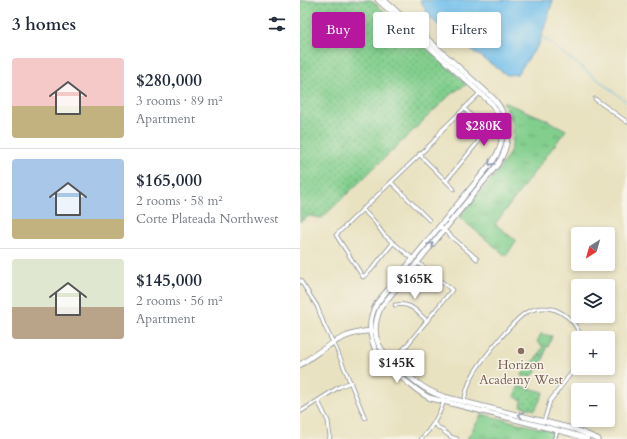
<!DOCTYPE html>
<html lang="en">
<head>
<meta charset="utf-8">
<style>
  :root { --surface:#fff; --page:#f2f2f3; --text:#1f2937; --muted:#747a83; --line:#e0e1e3; --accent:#b5179e }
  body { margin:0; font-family:Cardo,serif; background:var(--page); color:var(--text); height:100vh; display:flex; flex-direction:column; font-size:15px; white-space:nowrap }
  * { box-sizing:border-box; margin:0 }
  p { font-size:13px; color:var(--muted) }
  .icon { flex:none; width:22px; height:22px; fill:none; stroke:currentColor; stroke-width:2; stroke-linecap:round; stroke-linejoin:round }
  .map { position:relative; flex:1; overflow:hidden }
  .details { display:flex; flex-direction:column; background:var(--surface); width:300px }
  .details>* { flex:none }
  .guide { position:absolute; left:12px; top:12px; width:255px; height:36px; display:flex; gap:8px }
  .needle { width:26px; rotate:217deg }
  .buttons { position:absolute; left:271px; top:227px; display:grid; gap:8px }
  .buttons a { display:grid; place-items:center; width:44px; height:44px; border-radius:4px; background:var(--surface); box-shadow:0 2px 6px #0003; font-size:20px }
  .price { position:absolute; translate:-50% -34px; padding:0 9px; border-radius:4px; background:#fff; color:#222; font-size:13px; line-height:26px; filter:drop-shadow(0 1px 2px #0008) }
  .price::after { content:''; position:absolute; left:50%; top:24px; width:12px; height:9px; margin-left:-6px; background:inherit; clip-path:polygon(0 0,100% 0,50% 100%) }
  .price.on { background:var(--accent); color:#fff }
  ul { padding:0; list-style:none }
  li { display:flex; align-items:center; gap:12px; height:100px; padding:0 12px }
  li+li { border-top:1px solid var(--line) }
  li span { display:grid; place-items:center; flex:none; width:112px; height:80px; border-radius:4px; color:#555 }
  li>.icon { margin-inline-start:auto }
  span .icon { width:48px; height:48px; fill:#fffc; stroke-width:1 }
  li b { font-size:17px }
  h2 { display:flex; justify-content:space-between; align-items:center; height:48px; padding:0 12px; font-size:17px }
  .tag { padding:0 14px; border-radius:4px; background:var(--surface); box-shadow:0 2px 6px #0003; font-size:14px; line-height:36px }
  .tag.on { background:var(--accent); color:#fff }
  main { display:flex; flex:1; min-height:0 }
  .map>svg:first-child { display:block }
  .grass { fill:url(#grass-dots); stroke:#4e7f76 }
  .park { fill:url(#park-tufts); stroke:#4e7f76 }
  .water { fill:#72c0ec; stroke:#4678a5 }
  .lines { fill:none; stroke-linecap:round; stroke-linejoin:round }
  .stream { stroke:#72c0ec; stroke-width:1 }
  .street-casing { stroke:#828890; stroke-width:4.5 }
  .secondary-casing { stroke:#828890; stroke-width:6 }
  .street { stroke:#fff; stroke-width:3 }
  .secondary { stroke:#fff; stroke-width:4.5 }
  .oneway { stroke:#8d97ae }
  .education-dot { fill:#8d6e63; stroke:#f7f3e8; stroke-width:1.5 }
  .labels { text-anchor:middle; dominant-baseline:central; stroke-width:3; stroke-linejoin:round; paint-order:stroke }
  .education-label { font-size:13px; fill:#785e54; stroke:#f7f3e8 }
</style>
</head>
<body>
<main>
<section class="details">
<h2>3 homes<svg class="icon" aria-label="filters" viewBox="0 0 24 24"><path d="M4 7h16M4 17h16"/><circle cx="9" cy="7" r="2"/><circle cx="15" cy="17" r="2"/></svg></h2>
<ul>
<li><span style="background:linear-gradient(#f6c9c9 60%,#c2b280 0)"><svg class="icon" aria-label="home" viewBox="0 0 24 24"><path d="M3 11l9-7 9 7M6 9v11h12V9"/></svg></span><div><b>$280,000</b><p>3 rooms · 89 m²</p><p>Apartment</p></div></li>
<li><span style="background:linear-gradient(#a9c7e8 75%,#c2b280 0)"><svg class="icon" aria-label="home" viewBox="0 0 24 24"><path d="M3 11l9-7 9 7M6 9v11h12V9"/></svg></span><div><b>$165,000</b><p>2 rooms · 58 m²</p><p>Corte Plateada Northwest</p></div></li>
<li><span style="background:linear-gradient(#dfe7d0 60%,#b9a48a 0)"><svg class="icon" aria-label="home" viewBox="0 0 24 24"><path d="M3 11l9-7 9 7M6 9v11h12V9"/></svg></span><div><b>$145,000</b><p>2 rooms · 56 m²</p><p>Apartment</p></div></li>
</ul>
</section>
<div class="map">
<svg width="327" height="439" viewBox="0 0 327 439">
  <defs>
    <pattern id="grass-dots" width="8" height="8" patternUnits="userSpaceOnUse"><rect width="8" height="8" fill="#82cf8d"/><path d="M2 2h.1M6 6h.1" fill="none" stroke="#6aa876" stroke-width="1.8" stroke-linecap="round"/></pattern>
    <pattern id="park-tufts" width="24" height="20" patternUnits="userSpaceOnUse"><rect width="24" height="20" fill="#82cf8d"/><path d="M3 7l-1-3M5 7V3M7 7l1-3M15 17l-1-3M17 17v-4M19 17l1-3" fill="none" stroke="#6aa876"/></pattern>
  </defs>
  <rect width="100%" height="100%" fill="#f7f3e8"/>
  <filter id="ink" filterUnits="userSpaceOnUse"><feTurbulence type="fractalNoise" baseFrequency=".025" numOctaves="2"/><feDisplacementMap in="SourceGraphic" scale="8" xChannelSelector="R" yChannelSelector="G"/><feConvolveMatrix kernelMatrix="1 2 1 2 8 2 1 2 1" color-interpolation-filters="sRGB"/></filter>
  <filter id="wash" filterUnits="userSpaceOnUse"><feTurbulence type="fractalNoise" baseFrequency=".012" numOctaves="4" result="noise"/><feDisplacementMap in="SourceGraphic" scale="16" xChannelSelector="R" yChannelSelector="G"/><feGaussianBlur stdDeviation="0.9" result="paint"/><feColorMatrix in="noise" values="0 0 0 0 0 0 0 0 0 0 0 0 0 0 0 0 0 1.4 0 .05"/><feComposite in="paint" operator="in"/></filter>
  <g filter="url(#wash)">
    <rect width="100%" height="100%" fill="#e9e2c1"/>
    <!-- grass -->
    <g class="grass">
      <polygon points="0,0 71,0 167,84 152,93 22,218 9,216 0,222"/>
      <polygon points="239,354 244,357 242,362 232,377 221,376"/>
      <polygon points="219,386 244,392 235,410 221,406 222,401 214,396"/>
    </g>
    <!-- park -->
    <g class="park">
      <path d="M203,102L243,118L266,130L195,224L216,241L206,256L159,217C174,198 202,171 211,149C213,142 214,132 213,125C212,117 207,109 203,102Z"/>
      <polygon points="241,334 252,336 248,347 246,347 244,357 239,354 243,346 237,342"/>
      <polygon points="182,414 254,432 251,439 167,439"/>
    </g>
    <!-- water -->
    <polygon class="water" points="120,0 253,0 239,44 217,74 207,75 150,35 129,17"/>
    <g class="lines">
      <!-- stream -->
      <polyline class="stream" points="242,37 327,102"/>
    </g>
  </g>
  <g filter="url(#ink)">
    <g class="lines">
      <defs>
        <g id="street">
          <polyline points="295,99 327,122"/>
          <polyline points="119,154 154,189"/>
          <polyline points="146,181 178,142 180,133 178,123 164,108"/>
          <polyline points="91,182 129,220"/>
          <polyline points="62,209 74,221 84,235 113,259"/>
          <polyline points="139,226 177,259"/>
          <polyline points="93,243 71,270 63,277 36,235 134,141 142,130 180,93"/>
          <polyline points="0,280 17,306 25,327 36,348 65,418"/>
          <path d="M95,305C111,302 116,311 127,321"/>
          <polyline points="89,367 152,290 117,262"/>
          <polyline points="18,401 28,421 30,437 29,439"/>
          <path d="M164,401C166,392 168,383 173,375C180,362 215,318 227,312C238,307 250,307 260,312C271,318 278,327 281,338"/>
          <polyline points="0,412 39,387 51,382"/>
          <polyline points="244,421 250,401 278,364"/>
          <polyline points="134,424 151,437 157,439"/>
          <path d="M121,439C132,428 139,416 144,401"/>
          <polyline points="254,439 258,430"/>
        </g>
        <g id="secondary">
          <path d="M78,0L191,103C205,121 206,142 193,161L77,303C66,322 69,345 83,361C88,368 96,373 102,378C111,385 119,393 130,398L272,434L287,439"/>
          <path d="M84,0L194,99C211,119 212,143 197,165L81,307C67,338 81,353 104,372C117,383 128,392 145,397L274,429L298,439"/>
          <path d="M0,365C22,350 44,331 72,331"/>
        </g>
      </defs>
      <!-- street casing -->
      <use href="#street" class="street-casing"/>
      <!-- secondary casing -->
      <use href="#secondary" class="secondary-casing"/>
      <!-- street -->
      <use href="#street" class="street"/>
      <!-- secondary -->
      <use href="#secondary" class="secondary"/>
    </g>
    <!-- one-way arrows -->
    <defs><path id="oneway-chevron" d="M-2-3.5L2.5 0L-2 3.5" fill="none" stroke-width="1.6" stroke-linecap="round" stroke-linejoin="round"/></defs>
    <g class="oneway">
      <use href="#oneway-chevron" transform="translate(191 163) rotate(128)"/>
      <use href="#oneway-chevron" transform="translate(131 245) rotate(-50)"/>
      <use href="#oneway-chevron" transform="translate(221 415) rotate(-166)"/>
    </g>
  </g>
  <!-- markers -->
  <circle class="education-dot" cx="221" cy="351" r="4"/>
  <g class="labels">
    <!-- education labels -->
    <g class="education-label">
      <text x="221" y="365">Horizon<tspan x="221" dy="15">Academy West</tspan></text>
    </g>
  </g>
</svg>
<div class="buttons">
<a><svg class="needle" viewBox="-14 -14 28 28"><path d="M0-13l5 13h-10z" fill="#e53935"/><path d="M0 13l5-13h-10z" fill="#747a83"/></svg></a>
<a><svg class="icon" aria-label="layers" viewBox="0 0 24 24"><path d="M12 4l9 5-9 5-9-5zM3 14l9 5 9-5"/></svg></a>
<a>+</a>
<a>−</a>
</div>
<b class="price on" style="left:184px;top:147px">$280K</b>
<b class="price" style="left:115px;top:300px">$165K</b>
<b class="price" style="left:97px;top:384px">$145K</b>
<div class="guide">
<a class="tag on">Buy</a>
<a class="tag">Rent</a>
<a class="tag">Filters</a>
</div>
</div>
</main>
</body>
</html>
